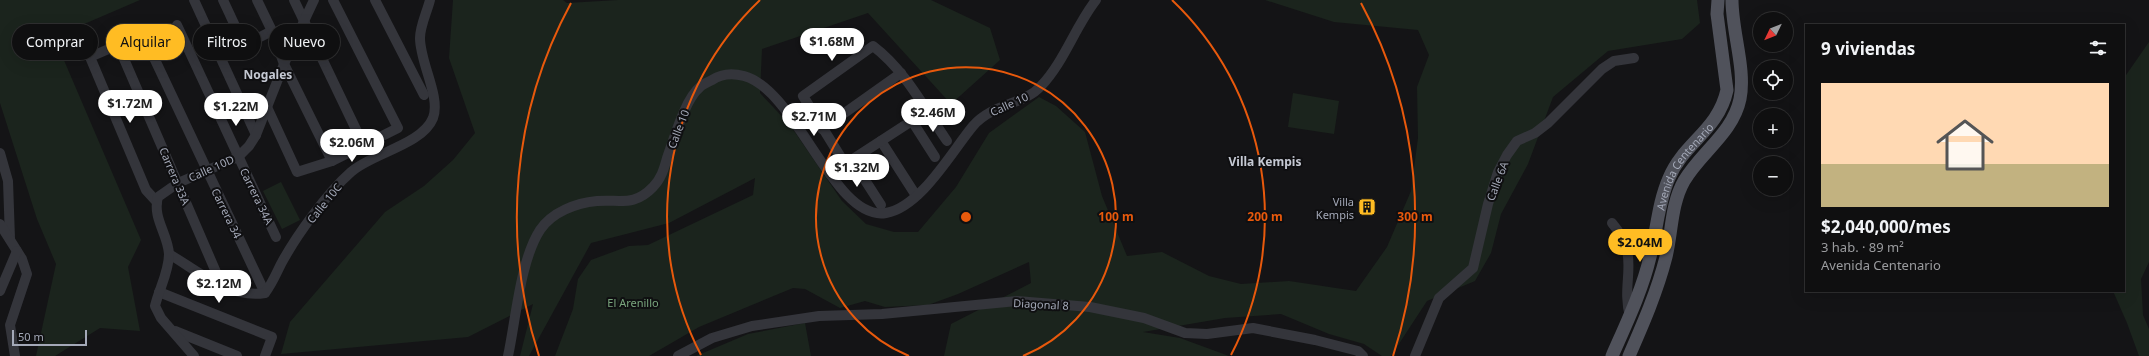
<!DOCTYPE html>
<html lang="es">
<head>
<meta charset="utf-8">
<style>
  :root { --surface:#0f0f10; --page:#181819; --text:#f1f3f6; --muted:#9b9c9f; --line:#2f2f30; --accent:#ffbc23 }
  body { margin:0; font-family:"Noto Sans",sans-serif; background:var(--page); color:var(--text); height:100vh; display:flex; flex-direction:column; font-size:15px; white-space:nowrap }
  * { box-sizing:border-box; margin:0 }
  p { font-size:13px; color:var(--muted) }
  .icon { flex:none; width:22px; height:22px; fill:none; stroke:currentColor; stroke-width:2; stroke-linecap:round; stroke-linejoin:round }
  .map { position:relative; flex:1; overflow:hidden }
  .sheet { position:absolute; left:1805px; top:24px; width:320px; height:268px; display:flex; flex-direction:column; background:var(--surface); border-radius:0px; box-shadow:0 4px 16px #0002,0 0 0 1px var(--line) }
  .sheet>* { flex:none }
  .top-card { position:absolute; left:12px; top:24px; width:380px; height:36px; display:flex; gap:8px }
  .needle { width:26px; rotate:227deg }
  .fabs { position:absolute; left:1753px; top:12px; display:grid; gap:8px }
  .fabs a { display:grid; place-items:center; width:40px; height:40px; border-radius:50%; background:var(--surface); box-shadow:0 4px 16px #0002,0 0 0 1px var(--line); font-size:20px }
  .scale { position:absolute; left:12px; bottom:10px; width:75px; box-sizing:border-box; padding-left:4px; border:2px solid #a4a9b8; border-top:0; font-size:11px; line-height:14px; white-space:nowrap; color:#a4a9b8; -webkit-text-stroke:3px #0f0f11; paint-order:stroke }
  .price { position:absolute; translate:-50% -34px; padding:0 9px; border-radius:14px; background:#fff; color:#222; font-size:13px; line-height:26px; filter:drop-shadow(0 1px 2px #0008) }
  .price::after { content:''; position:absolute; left:50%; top:24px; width:12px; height:9px; margin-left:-6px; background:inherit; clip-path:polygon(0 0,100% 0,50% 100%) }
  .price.current { background:var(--accent); color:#111 }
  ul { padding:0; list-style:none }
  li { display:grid; align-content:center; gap:8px; height:212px; padding:0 16px }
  li span { display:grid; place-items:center; height:124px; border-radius:0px; color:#555 }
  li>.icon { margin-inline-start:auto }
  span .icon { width:72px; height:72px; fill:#fffc; stroke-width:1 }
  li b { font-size:17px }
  h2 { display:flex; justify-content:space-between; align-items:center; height:48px; padding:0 16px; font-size:17px }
  .pill { padding:0 14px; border-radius:18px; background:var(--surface); box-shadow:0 4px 16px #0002,0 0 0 1px var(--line); font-size:14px; line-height:36px }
  .pill.current { background:var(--accent); color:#111 }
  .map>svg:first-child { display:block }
  .green { fill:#1b241d }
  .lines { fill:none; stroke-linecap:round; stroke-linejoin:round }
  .minor { stroke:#34353b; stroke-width:10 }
  .major { stroke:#50525b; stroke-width:13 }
  .ring { fill:none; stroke:#e8590c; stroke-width:2 }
  .labels { text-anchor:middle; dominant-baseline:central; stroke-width:4; stroke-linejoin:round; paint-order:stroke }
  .street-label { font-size:11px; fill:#a4a9b8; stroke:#0f0f11 }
  .poi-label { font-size:11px; fill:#a4a9b8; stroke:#0f0f11; text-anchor:end }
  .park-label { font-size:11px; fill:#79a57d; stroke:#0f0f11 }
  .neighbourhood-label { font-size:12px; font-weight:bold; fill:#c5c9d3; stroke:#0f0f11 }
  .centre { fill:#e8590c; stroke:#0f0f11; stroke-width:2 }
  .ring-label { font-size:12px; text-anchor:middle; font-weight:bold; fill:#e8590c; stroke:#0f0f11; stroke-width:4; stroke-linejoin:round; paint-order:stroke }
</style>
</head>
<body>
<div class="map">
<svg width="2149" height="356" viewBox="0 0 2149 356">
  <rect width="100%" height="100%" fill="#141416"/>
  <!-- green -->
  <g class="green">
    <polygon points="0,0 140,0 54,37 141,240 128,267 140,331 100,328 55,356 36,356 56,264 37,219 0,103"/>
    <polygon points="453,0 563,0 567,3 618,0 931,0 990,28 1000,60 951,104 868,13 762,49 760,93 790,125 842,201 866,224 894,232 918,232 956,187 989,133 1039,97 1056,106 1085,132 1102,196 1127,256 1162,252 1209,276 1241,284 1289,281 1356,291 1387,247 1411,191 1418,138 1417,87 1429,55 1418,30 1334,22 1265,0 1697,0 1700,23 1682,39 1608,51 1553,97 1528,164 1501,214 1491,253 1475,281 1427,301 1391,356 1382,356 1364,344 1329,334 1281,314 1225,318 1143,332 1180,338 1229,356 944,356 951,324 1031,283 1029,262 958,294 928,305 885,307 865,301 840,308 805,289 793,288 699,327 649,356 555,356 573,309 578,279 591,260 629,246 648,245 753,195 755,178 669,223 591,243 529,356 520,356 533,304 468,337 281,354 290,322 385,212 424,186 453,160 475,133 449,58"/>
    <polygon points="2149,42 2149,262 2141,279 2143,315 2149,329 2149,356 2139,356 2127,323 2113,291 2124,291 2124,78"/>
    <polygon points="1293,93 1339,101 1334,134 1288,127"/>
    <polygon points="281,182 300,220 282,229 263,191"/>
    <polygon points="805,323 811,356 696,356 748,334"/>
  </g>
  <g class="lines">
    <!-- minor -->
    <g class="minor">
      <polyline points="194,0 256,135"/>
      <polyline points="223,0 244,45 272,31"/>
      <polyline points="257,0 272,31 284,64 332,161"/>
      <polyline points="294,0 363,144"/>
      <polyline points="375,0 424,95"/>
      <polyline points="177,25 276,237"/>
      <polyline points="148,45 265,293"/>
      <polyline points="267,107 297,172 332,161 398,128 333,0"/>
      <polyline points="912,121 935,157"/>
      <polyline points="822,129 901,73"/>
      <polyline points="881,141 915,194"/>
      <polyline points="0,153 8,181 10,239"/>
      <polyline points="852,160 881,205"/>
      <path d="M845,164L803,96L873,46C905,70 925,109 947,141"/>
      <polyline points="830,174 927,111"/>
      <polyline points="157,202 146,190 90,57 118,45 222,286"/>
      <path d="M1612,223C1642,258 1620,279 1630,317"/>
      <polyline points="0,224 22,259 27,274 10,325 15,356"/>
      <path d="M169,254C198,271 229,299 265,293C272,284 276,274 281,264C296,236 327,193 351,172C372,153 422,145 433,118C441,97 420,63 420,38C420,26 427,12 430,0"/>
      <polyline points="0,291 17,251"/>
      <polyline points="159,292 272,337 265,356"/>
      <polyline points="175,331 237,356"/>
      <path d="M194,356L161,318L155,306C159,289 169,272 169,254C168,234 152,218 158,197L178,183L238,157L249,146L256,135L284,64L314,0"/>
      <path d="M508,356C516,319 520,261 540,230C552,212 576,203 597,201C620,199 634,207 653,187C661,179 664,169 667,158C674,139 685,99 700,87C703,84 708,82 712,80C721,74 733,73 744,76C797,90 834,222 886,213C921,207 952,151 973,126C993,103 1024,105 1041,86C1064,62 1075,27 1096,0"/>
      <polyline points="678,356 712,338 752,326 819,316 882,314 1017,301 1090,307 1144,318 1185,333 1207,334 1253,328 1315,340 1358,351 1363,356"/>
      <polyline points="1415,356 1439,298 1473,268 1488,204 1498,172 1507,155 1517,141 1535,133 1548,123 1602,69 1614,61 1634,58"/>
    </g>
    <!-- major -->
    <g class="major">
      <path id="s1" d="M1612,356C1626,324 1642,291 1650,257C1657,230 1658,203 1669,178C1684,142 1718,131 1727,90L1717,14L1718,0"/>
      <path d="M1629,356C1643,324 1657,292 1666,257C1672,232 1671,204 1684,181C1701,152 1733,133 1740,99C1746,69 1732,32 1732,0"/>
    </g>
  </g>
  <!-- distance rings -->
  <g class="ring">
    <path d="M909 356A150 150 0 1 1 1023 356"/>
    <path d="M701 355A299 299 0 0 1 760 0M1172 0A299 299 0 0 1 1231 355"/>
    <path d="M539 356A449 449 0 0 1 571 3M1361 3A449 449 0 0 1 1393 356"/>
  </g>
  <!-- icons -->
  <defs>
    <symbol id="building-square" viewBox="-11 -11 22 22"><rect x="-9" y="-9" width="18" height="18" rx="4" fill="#ffbc23" stroke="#0f0f11"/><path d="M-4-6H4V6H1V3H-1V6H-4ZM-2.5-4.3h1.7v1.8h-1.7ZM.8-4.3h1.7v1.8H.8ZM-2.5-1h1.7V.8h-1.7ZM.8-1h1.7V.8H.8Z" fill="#111"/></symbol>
  </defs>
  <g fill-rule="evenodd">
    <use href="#building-square" x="1357" y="197" width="20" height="20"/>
  </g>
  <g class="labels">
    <!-- street labels -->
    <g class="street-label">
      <text transform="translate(1009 104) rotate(-25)">Calle 10</text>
      <text transform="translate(678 129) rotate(-69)">Calle 10</text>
      <text transform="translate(211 168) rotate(-24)">Calle 10D</text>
      <text stroke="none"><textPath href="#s1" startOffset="205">Avenida Centenario</textPath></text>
      <text transform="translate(175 176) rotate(67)">Carrera 33A</text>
      <text transform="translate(1497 181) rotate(-69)">Calle 6A</text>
      <text transform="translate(257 196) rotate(64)">Carrera 34A</text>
      <text transform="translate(324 203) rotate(-51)">Calle 10C</text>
      <text transform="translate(227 213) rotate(64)">Carrera 34</text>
      <text transform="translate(1041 304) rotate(3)">Diagonal 8</text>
    </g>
    <!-- poi labels -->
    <g class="poi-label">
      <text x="1354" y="201">Villa<tspan x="1354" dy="13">Kempis</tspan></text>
    </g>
    <!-- park labels -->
    <g class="park-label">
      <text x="633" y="302">El Arenillo</text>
    </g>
    <!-- neighbourhood labels -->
    <g class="neighbourhood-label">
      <text x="268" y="74">Nogales</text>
      <text x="1265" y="161">Villa Kempis</text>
    </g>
  </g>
  <circle cx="966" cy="217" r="6" class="centre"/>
  <g class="ring-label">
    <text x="1116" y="221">100 m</text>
    <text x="1265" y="221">200 m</text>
    <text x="1415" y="221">300 m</text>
  </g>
</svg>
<div class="fabs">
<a><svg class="needle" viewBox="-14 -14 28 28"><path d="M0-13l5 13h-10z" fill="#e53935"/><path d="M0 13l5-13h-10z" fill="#9b9c9f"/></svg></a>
<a><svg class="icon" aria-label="locate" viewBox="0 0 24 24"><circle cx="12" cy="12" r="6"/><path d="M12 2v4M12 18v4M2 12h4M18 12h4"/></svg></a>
<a>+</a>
<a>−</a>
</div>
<div class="scale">50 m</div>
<b class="price" style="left:832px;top:62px">$1.68M</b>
<b class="price" style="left:130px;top:124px">$1.72M</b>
<b class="price" style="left:236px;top:127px">$1.22M</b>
<b class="price" style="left:933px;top:133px">$2.46M</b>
<b class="price" style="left:814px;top:137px">$2.71M</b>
<b class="price" style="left:352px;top:163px">$2.06M</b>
<b class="price" style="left:857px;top:188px">$1.32M</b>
<b class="price current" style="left:1640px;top:263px">$2.04M</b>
<b class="price" style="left:219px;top:304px">$2.12M</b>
<div class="top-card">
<a class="pill">Comprar</a>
<a class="pill current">Alquilar</a>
<a class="pill">Filtros</a>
<a class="pill">Nuevo</a>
</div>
<section class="sheet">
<h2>9 viviendas<svg class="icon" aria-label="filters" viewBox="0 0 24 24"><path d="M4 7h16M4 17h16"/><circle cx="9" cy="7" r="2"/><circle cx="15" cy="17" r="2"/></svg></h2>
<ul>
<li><span style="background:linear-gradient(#ffd9b3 65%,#c2b280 0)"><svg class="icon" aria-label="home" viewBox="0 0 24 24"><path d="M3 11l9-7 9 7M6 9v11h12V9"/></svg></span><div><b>$2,040,000/mes</b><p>3 hab. · 89 m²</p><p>Avenida Centenario</p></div></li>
</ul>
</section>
</div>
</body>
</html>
